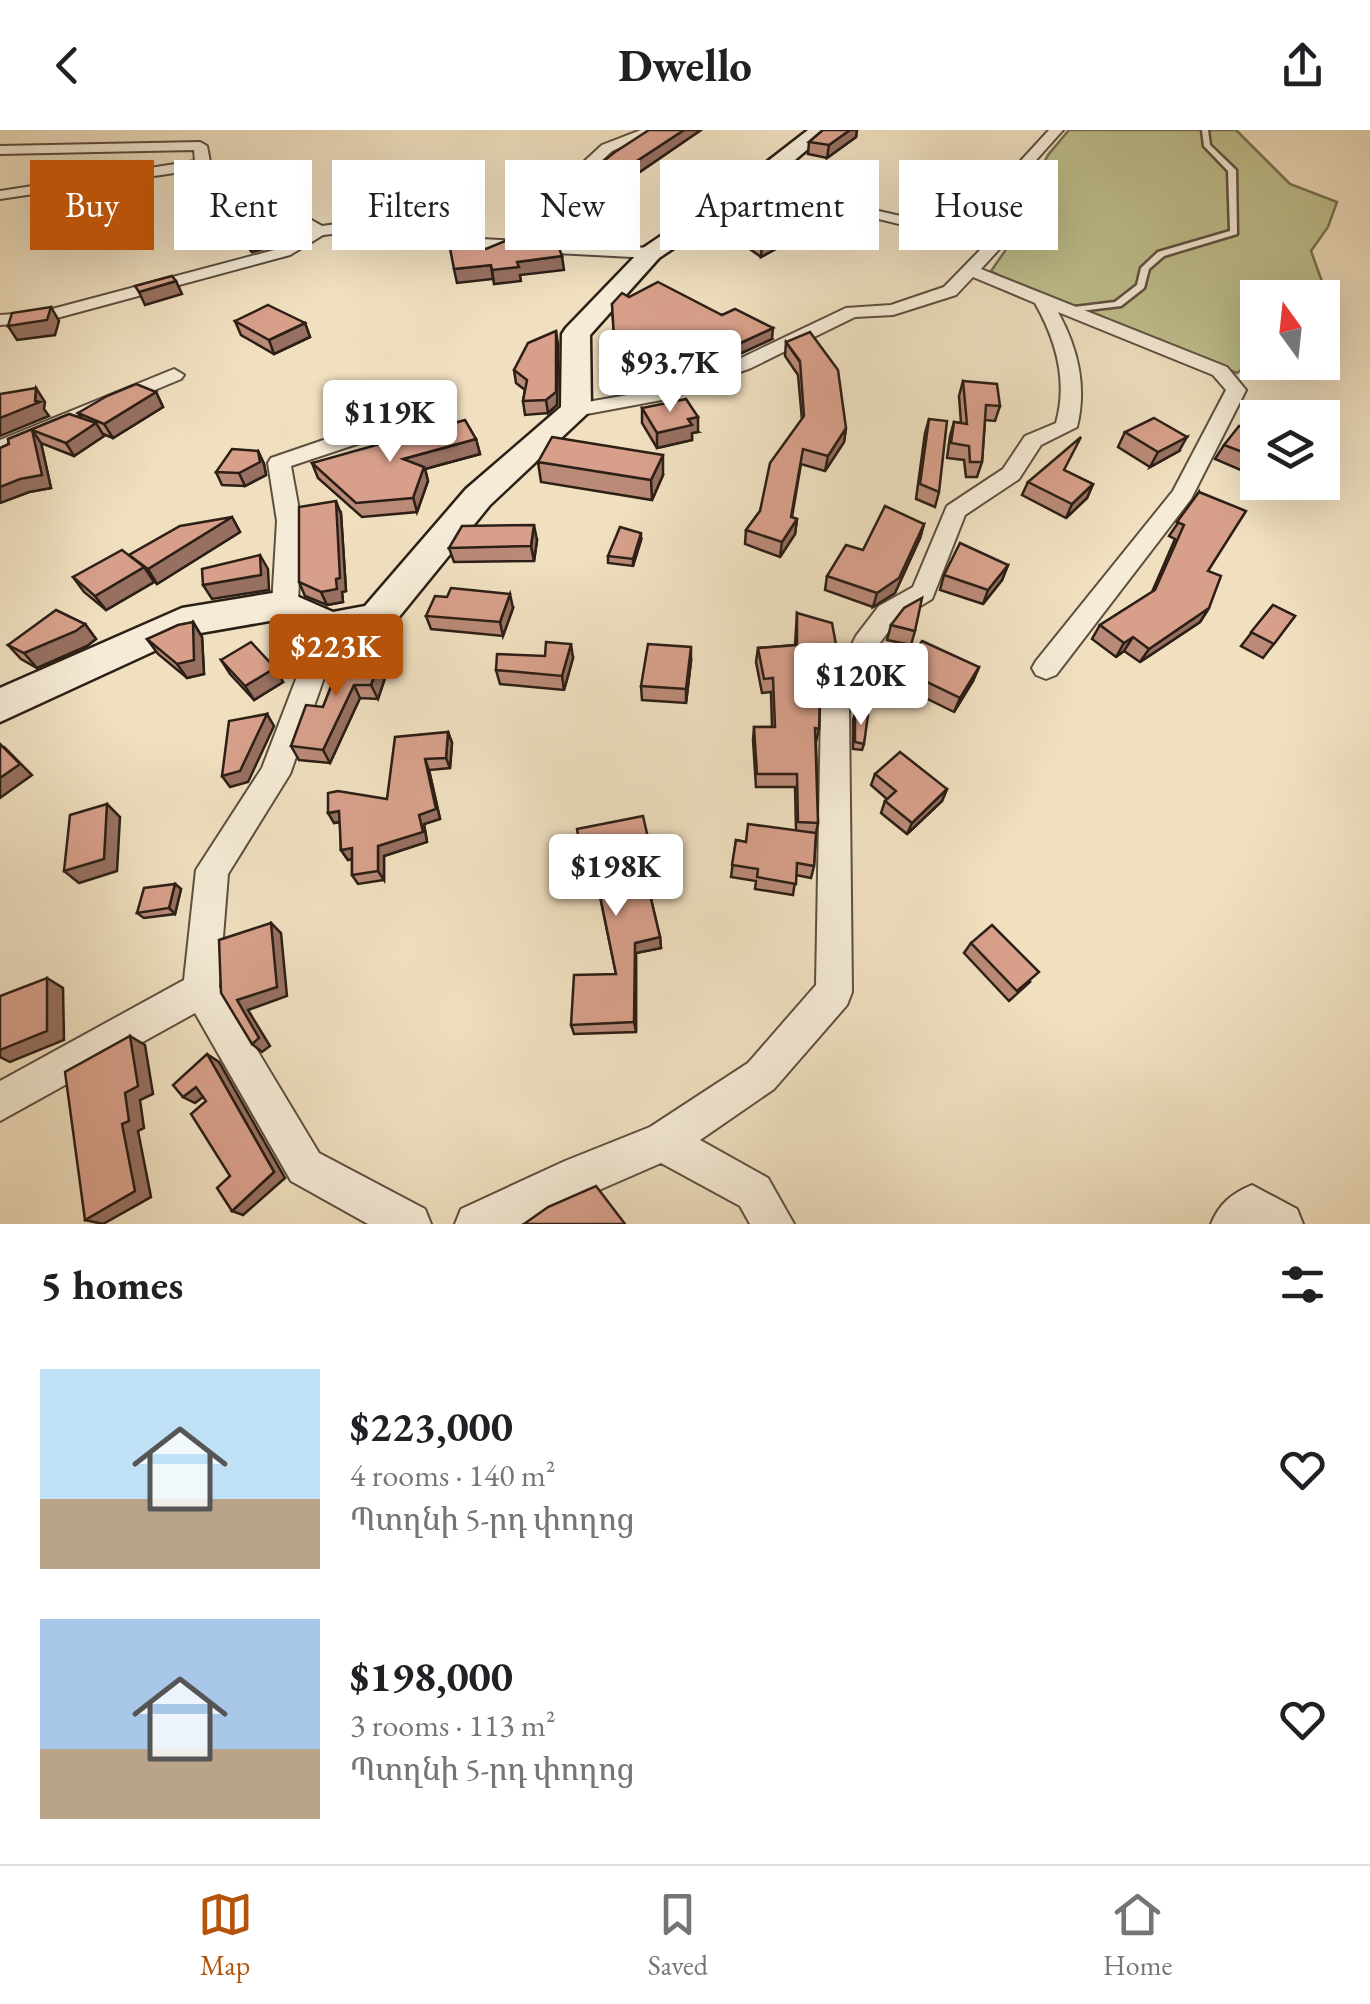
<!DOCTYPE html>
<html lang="en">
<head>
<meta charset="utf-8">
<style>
  :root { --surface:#fff; --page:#f6f6f6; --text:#202124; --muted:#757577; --line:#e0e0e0; --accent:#b45309 }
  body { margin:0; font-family:"EB Garamond","Noto Serif Armenian",serif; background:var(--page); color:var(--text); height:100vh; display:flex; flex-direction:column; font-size:38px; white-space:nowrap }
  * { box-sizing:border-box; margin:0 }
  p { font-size:32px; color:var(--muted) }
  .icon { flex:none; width:55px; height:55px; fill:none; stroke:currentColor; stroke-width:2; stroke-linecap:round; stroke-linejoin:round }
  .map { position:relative; height:1094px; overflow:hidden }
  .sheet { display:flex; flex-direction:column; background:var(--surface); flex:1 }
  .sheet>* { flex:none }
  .hud { position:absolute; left:30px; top:30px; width:1310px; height:90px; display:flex; gap:20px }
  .needle { width:65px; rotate:345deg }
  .tools { position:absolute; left:1240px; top:150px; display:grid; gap:20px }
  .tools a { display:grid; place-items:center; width:100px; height:100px; border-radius:0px; background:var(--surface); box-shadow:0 10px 40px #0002; font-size:50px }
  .price { position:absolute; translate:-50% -85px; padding:0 22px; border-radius:10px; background:#fff; color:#222; font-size:32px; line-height:65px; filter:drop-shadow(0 2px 5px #0008) }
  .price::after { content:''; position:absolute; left:50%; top:60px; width:30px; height:22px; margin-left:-15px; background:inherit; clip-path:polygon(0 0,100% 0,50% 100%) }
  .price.selected { background:var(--accent); color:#fff }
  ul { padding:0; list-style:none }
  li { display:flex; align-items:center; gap:30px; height:250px; padding:0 40px }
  li span { display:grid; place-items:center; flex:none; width:280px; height:200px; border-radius:0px; color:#555 }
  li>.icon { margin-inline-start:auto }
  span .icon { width:120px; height:120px; fill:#fffc; stroke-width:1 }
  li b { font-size:42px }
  h2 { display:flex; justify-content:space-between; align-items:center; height:120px; padding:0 40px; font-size:42px }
  .chip { padding:0 35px; border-radius:0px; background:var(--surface); box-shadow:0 10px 40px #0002; font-size:35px; line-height:90px }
  .chip.selected { background:var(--accent); color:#fff }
  header { display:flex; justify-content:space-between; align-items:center; height:130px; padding:0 40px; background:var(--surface); font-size:45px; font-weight:700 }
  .menu { display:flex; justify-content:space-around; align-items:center; height:140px; border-top:2px solid var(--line); background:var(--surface); font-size:28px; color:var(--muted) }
  .menu a { display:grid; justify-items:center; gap:5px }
  .menu .selected { color:var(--accent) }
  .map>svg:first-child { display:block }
  .green { fill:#bfc18e; stroke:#767052; stroke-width:2.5 }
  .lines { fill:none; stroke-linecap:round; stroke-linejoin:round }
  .lane-casing { stroke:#5d4f40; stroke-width:5 }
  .street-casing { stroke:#5d4f40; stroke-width:4 }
  .secondary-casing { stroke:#2c1f16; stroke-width:5 }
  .lane { fill:#f5ebd6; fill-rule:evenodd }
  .street { fill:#f5ebd6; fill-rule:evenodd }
  .secondary { fill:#f5ebd6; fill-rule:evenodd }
  .wall { fill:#ba8a78; stroke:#2c1f16; stroke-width:2.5 }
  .shaded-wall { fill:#977061; stroke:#2c1f16; stroke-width:2.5 }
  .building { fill:#d8a08b; stroke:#2c1f16; stroke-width:2.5 }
</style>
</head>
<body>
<header><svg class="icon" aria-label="back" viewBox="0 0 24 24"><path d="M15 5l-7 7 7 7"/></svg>Dwello<svg class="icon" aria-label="share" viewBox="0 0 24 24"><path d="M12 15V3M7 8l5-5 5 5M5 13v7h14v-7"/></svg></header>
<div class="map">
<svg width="1370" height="1094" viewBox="0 0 1370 1094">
  <rect width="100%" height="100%" fill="#f0e0c0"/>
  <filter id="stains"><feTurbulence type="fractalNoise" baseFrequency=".002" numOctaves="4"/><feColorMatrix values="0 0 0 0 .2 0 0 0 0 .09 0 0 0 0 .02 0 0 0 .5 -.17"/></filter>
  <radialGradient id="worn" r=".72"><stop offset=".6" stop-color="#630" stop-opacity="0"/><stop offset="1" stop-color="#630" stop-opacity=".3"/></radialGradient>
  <!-- green -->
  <polygon class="green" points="1069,0 1236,0 1290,54 1337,72 1328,97 1311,121 1324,157 1315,167 1258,168 1257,227 1237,243 1030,162 991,141 1035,78 1036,48 1048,25"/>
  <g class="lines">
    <defs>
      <polygon id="lane" points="1202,0 1208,0 1210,15 1236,40 1237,104 1164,126 1149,139 1144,158 1121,176 1063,183 1063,179 1066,178 1115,172 1137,155 1141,138 1158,122 1230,101 1228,41 1204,16"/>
      <g id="street">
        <polygon points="641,0 660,0 612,21 546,82 536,82 536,76 602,15"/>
        <path d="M1049,0H1063L1029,38V72L1002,116L981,139L1227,237L1246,260L1191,369L1056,545L1046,549L1036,545L1032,538L1036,531L1173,361L1226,260L1213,245L1058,182C1078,219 1087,256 1077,297L1041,315L1019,349L965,385L932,469L897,490L876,518L849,578L852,862L847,875L774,959L700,1010L768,1048L794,1094H750L740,1076L661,1033L521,1094H455L461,1079L565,1031L650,997L748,933L816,855L821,578L856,506L879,476L913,457L947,376L1003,339L1025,306L1056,293C1068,251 1056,210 1035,173L973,147L956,165L893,185L855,187L751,238L667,269L576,286L566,280L576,274L656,260L737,230L846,178L891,175L944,157L985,115L748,57V51L992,107L1013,72L1015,37Z"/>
        <polygon points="200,12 207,16 210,32 322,96 350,92 443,107 651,118 659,123 651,128 443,117 350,102 323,105 290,125 42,192 0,195 0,185 41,182 278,119 308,101 201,39 0,69 0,61 195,31 194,20 0,24 0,16"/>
        <polygon points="174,239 184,245 181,249 0,325 0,310"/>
        <polygon points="394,281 401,283 404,287 401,291 360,313 291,336 301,391 298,475 294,482 276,482 272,475 277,391 268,333 271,328 344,303"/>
        <polygon points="329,487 338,490 342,497 290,644 228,744 219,857 319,1023 425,1079 431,1094 368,1094 291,1051 195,883 0,991 0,951 184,850 196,740 262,638 316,497 320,490"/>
        <path d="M1252,1055L1297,1079L1303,1094H1211C1219,1074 1232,1063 1252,1055Z"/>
      </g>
      <polygon id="secondary" points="808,0 830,0 761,59 659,128 590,205 591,280 490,375 390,498 329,511 281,489 189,505 0,592 0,558 182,478 285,461 333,482 365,476 466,359 561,277 562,204 566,198 643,118 745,49"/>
    </defs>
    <!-- lane casing -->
    <use href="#lane" class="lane-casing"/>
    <!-- street casing -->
    <use href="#street" class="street-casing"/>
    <!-- secondary casing -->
    <use href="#secondary" class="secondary-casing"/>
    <!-- lane -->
    <use href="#lane" class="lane"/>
    <!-- street -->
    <use href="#street" class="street"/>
    <!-- secondary -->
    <use href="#secondary" class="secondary"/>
  </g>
  <!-- wall -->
  <g class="wall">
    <polygon points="701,0 615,59 615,69 563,110 525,108 523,95"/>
    <polygon points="823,0 857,0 856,7 827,28 808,24 809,12"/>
    <polygon points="255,44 306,61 300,63 305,76 298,78 259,56"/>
    <polygon points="203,63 274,86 260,90 278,115 252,122 207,73"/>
    <polygon points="730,92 783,115 761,127 730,105"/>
    <polygon points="629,167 722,185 772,209 733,227 713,216 615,220 612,174"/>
    <polygon points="235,191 305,193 310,207 274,224 241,205"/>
    <polygon points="786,212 846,298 844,312 825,341 801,334 792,387 797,389 795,404 780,427 745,414 746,400 760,381 802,290 798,245 785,226"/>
    <polygon points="558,214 557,275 548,283 525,285 523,271 525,260 516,253 514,240"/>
    <polygon points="963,251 1000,276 995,291 985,290 982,332 977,347 966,347 964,330 947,328 950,306 954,292 961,293 959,266"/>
    <polygon points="156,262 163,277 113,308 103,304 104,306 74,326 41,313 51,358 29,362 0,373 0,318 9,314 8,309 69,284 82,288 78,283"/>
    <polygon points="377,268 382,282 359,292 347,284 342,270"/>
    <polygon points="642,278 698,302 692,303 692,310 657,318 642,293"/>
    <polygon points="929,289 939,362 935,377 916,369 925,303"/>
    <polygon points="1125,302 1179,321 1150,337 1118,317"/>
    <polygon points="1258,304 1258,334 1250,344 1215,329 1224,315"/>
    <polygon points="476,309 480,324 425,339 428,351 417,382 362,387 318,348 312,333"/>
    <polygon points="258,321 264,334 266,345 245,356 222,355 216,342"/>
    <polygon points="538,332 663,345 652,370 541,352"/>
    <polygon points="1065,341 1093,354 1087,368 1066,388 1022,365 1028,352"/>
    <polygon points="1199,362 1208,441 1209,478 1200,492 1140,532 1124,521 1116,527 1092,509 1100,495 1152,462 1175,409 1169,406"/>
    <polygon points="341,384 346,461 342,462 343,472 327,475 305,466 299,452"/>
    <polygon points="232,387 240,402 157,454 152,449 154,452 106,480 84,462 73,447"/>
    <polygon points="924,394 920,408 895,463 873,477 825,460 827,446 863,420"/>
    <polygon points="537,410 534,431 454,432 449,418"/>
    <polygon points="641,410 633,436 608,433 608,426"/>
    <polygon points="1008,435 1002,450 983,474 940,460 944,445"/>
    <polygon points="1273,475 1295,486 1263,528 1241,516"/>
    <polygon points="513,478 503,506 431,499 426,486"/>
    <polygon points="797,483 837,520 834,535 828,535 827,556 820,572 819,599 816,612 818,693 816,703 814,736 811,748 796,745 793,765 755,759 756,751 731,747 736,710 746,712 796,700 795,657 756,657 753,610 754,597 772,597 771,562 762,563 756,532 758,518 795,515"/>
    <polygon points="193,492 202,507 204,544 187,548 158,524 147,509"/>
    <polygon points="85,494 96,509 87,516 37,538 21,529 8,515"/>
    <polygon points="891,495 915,501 911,515 887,510"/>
    <polygon points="345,521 389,536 378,569 360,568 330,633 299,630 291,616 323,577"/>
    <polygon points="573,528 564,560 500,554 496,540"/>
    <polygon points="221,530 275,538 283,552 254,570 230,544"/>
    <polygon points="691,531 686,573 642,570 641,556"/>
    <polygon points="979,537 973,551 954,582 897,554 902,540"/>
    <polygon points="855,583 864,614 862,620 853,619 853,590"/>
    <polygon points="448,602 452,613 450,638 429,640 440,689 424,694 427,712 384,726 384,750 358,754 352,745 352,729 348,730 341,720 340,692 334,693 387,669"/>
    <polygon points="875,644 947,659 942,671 907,704 881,683 885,671 887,669 871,655"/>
    <polygon points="648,708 649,720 640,722 660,807 661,818 636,823 636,902 574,904 571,895 616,844 598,757 588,760"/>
    <polygon points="175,754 181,759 175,784 144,788 137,783"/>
    <polygon points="971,813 1030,852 1009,871 964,823"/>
  </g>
  <!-- shaded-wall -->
  <g class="shaded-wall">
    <polygon points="684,0 701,0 615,59 615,69 563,110 562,97 602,54"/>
    <polygon points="850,0 857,0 856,7 827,28 829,15"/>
    <polygon points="303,49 306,61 293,65 285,55"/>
    <polygon points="301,64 305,76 298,78 294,66"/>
    <polygon points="271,76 274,86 255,92 251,82"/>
    <polygon points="785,102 783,115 761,127 762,113"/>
    <polygon points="274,105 278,115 252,122 248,112"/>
    <polygon points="562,126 564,140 520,145 521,151 494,154 492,140 517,132"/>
    <polygon points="491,135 493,149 457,153 454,139"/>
    <polygon points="176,151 182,164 145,175 139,162"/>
    <polygon points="51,177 59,191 55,205 17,210 8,196"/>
    <polygon points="305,193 310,207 274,224 269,210"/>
    <polygon points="773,198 772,209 733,227 734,216"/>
    <polygon points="556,201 558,214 557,275 548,283 546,270"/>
    <polygon points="36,258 45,272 44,279 49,286 0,306 0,288 35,271"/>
    <polygon points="156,262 163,277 113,308 104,294"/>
    <polygon points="377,268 382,282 359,292 354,278"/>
    <polygon points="698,287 698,302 692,303 692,310 657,318 657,303 688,289"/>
    <polygon points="96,293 104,306 74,326 66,313"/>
    <polygon points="846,298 844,312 825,341 828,326"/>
    <polygon points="32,300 41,313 51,358 29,362 0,373 0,357"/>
    <polygon points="1187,307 1179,321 1150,337 1158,322"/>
    <polygon points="476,309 480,324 425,339 428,351 417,382 403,329"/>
    <polygon points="258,321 264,334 266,345 245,356 239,343"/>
    <polygon points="663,325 663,345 652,370 651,350"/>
    <polygon points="1093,354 1087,368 1066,388 1072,374"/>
    <polygon points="336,371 341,384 346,461 342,462 343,472 327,475 321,462 336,449"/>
    <polygon points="232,387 240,402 157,454 148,439"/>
    <polygon points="797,389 795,404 780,427 782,412"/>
    <polygon points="924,394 920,408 895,463 873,477 877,463"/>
    <polygon points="534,395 537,410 534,431 531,416"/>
    <polygon points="641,403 641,410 633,436 633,429"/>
    <polygon points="260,425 268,439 269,460 212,469 203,455"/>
    <polygon points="1008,435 1002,450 983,474 988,460"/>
    <polygon points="144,437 154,452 106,480 95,466"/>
    <polygon points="510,464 513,478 503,506 500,492"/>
    <polygon points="1209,478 1200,492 1140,532 1149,519"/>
    <polygon points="193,492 202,507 204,544 187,548 177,534"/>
    <polygon points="85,494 96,509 87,516 37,538 24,523"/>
    <polygon points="1133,507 1124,521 1116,527 1124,513"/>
    <polygon points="571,514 573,528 564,560 562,546"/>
    <polygon points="691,517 691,531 686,573 686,559"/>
    <polygon points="383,521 389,536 378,569 371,555"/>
    <polygon points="979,537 973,551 954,582 960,568"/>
    <polygon points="275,538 283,552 254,570 245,556"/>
    <polygon points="830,542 827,556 817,578 820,564"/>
    <polygon points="354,555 360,568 330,633 323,620"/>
    <polygon points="267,584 274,596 248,652 230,657 222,646"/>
    <polygon points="448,602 452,613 450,638 446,628"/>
    <polygon points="5,618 32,645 0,668 0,648"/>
    <polygon points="425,629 429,640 440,689 424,694 427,712 384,726 384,750 378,741 378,716 419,685"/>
    <polygon points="947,659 942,671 907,704 912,693"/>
    <polygon points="107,674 120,687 117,741 79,753 64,741"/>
    <polygon points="339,681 345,691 334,693 328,683"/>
    <polygon points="648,708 649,720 638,722 637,710"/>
    <polygon points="352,718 358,727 348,730 341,720"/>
    <polygon points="596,746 598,757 588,760 585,748"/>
    <polygon points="175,754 181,759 175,784 169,778"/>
    <polygon points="271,793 281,803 287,866 248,880 270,916 262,922 252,914 237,870"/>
    <polygon points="660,807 661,818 636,823 636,902 634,892 635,813"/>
    <polygon points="47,848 63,858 64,910 10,932 0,927 0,920"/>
    <polygon points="130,906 145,915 153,964 140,970 144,998 138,1001 151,1067 103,1094 85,1090 122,994"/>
    <polygon points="207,924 219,932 285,1048 243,1085 232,1081 274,1042"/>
    <polygon points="196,957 207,964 195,973 183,967"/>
  </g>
  <!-- building -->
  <g class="building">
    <polygon points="649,0 684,0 602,54 615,57 562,97 523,95 615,22"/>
    <polygon points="823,0 850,0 829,15 809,12"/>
    <polygon points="279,36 303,49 285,55 301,64 294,66 255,44"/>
    <polygon points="232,54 271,76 251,82 274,105 248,112 203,63"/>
    <polygon points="772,86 785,102 762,113 730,92"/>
    <polygon points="448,108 486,119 505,111 557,113 562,126 517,132 519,137 492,140 491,135 454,139"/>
    <polygon points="172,146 176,151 139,162 135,156"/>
    <polygon points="658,152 722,185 735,179 773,198 734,216 714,205 614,209 612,174 622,163 629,167"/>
    <polygon points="268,175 305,193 269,210 235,191"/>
    <polygon points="51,177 47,190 8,196 12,183"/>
    <polygon points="556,201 556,262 546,270 523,271 527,250 514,240 528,213"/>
    <polygon points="810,202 838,240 846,298 828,326 803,319 791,387 797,389 782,412 746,400 760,381 770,333 804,286 800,231 786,212"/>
    <polygon points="963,251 997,254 1000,276 986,275 982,332 970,332 969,316 951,313 954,292 967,294"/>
    <polygon points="136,254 156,262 104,294 78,283 107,266"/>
    <polygon points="36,258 35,271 40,272 0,288 0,264"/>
    <polygon points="364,259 377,268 354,278 342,270"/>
    <polygon points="686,269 698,287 688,289 692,295 657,303 642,278"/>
    <polygon points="69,284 96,293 66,313 32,300 42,345 20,349 0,357 0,318 9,314 8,309"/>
    <polygon points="1154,288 1187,307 1158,322 1125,302"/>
    <polygon points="929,289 947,291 939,362 920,354"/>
    <polygon points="465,290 476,309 403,329 424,337 413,368 356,373 312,333"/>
    <polygon points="1239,296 1258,304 1258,328 1224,315"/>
    <polygon points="552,307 663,325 651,350 538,332"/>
    <polygon points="1081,307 1064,340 1093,354 1072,374 1028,352"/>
    <polygon points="232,319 258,321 260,332 239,343 216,342"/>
    <polygon points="1199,362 1246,381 1208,441 1221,446 1209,478 1149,519 1133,507 1124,513 1100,495 1155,460 1184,395 1177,392"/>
    <polygon points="336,371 340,448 336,449 337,459 321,462 299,452 299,377"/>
    <polygon points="885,376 924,394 899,448 877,463 827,446 846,415 863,420"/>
    <polygon points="232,387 148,439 129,425 180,396"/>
    <polygon points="534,395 531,416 449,418 462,396"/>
    <polygon points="620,397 641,403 633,429 608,426"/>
    <polygon points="960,413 1008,435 988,460 944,445"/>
    <polygon points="122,420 144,437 95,466 73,447"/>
    <polygon points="260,425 261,445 203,455 202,439"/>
    <polygon points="451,458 510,464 500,492 426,486 435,466 447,467"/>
    <polygon points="922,468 915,501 891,495 904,478"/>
    <polygon points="1273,475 1295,486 1274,514 1251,502"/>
    <polygon points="56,480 85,494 76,501 24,523 8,515"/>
    <polygon points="797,483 832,493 837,520 824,521 830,542 820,564 819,599 815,598 818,693 798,692 797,644 757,644 754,597 775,597 773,548 764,549 758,518 797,515"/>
    <polygon points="193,492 194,530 177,534 147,509 178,495"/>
    <polygon points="922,511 979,537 960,568 902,540"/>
    <polygon points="251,512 275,538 245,556 221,530"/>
    <polygon points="546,512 571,514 562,546 496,540 497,524 545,526"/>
    <polygon points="648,514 691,517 686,559 641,556"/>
    <polygon points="345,521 383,521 371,555 354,555 323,620 291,616 306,575 323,577"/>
    <polygon points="855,583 868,585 864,614 855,612"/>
    <polygon points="267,584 240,641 222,646 229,591"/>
    <polygon points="448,602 446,628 425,629 436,679 419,685 423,702 378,716 378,741 352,745 352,718 341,720 339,681 328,683 328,663 338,661 387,669 395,607"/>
    <polygon points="0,614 20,634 0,648"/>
    <polygon points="900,622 947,659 912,693 885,671 896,661 875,644"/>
    <polygon points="107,674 104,729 64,741 70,685"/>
    <polygon points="643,686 648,708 637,710 660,807 635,813 634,892 571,895 574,845 616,844 596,746 585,748 577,699"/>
    <polygon points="748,694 816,703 814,736 797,733 796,754 757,747 758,739 732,735 736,710 746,712"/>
    <polygon points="175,754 169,778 137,783 144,758"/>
    <polygon points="271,793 277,857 237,870 259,908 252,914 221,863 219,810"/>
    <polygon points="992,795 1039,842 1017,861 971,813"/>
    <polygon points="47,848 47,901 0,920 0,866"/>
    <polygon points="130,906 138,956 125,963 129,991 122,994 135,1061 85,1090 65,942"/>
    <polygon points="207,924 274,1042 232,1081 217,1058 230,1046 191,984 206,971 196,957 183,967 173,955"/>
    <polygon points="596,1056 625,1094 524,1094 548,1077"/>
  </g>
  <rect width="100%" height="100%" filter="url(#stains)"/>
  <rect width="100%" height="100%" fill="url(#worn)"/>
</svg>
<div class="tools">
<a><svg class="needle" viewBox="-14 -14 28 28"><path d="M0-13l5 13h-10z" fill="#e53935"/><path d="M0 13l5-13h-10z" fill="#757577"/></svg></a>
<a><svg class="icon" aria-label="layers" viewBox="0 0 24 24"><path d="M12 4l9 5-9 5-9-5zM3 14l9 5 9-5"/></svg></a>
</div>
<b class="price" style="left:670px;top:285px">$93.7K</b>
<b class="price" style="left:390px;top:335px">$119K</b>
<b class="price selected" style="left:336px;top:569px">$223K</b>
<b class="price" style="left:861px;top:598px">$120K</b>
<b class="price" style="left:616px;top:789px">$198K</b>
<div class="hud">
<a class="chip selected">Buy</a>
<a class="chip">Rent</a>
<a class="chip">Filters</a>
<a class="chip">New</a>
<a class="chip">Apartment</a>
<a class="chip">House</a>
</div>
</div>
<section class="sheet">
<h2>5 homes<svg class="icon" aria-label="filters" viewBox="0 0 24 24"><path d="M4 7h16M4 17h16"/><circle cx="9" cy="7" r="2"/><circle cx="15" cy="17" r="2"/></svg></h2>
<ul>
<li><span style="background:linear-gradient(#bfe0f5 65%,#b9a48a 0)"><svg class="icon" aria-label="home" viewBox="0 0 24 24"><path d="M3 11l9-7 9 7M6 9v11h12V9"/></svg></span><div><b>$223,000</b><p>4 rooms · 140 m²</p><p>Պտղնի 5-րդ փողոց</p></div><svg class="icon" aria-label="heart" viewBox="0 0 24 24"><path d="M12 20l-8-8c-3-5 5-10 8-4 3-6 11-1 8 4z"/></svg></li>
<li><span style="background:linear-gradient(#a9c7e8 65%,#b9a48a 0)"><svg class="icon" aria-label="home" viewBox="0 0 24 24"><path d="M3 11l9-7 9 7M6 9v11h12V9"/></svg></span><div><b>$198,000</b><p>3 rooms · 113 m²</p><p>Պտղնի 5-րդ փողոց</p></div><svg class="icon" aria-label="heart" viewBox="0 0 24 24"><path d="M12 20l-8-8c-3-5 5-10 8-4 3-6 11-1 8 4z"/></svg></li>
</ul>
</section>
<nav class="menu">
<a class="selected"><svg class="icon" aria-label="map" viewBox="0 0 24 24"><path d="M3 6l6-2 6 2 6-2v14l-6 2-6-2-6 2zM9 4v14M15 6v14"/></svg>Map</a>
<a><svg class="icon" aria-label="saved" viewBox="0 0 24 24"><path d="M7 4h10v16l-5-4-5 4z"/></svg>Saved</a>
<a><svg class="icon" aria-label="home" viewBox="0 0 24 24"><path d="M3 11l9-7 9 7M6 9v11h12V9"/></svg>Home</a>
</nav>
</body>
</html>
